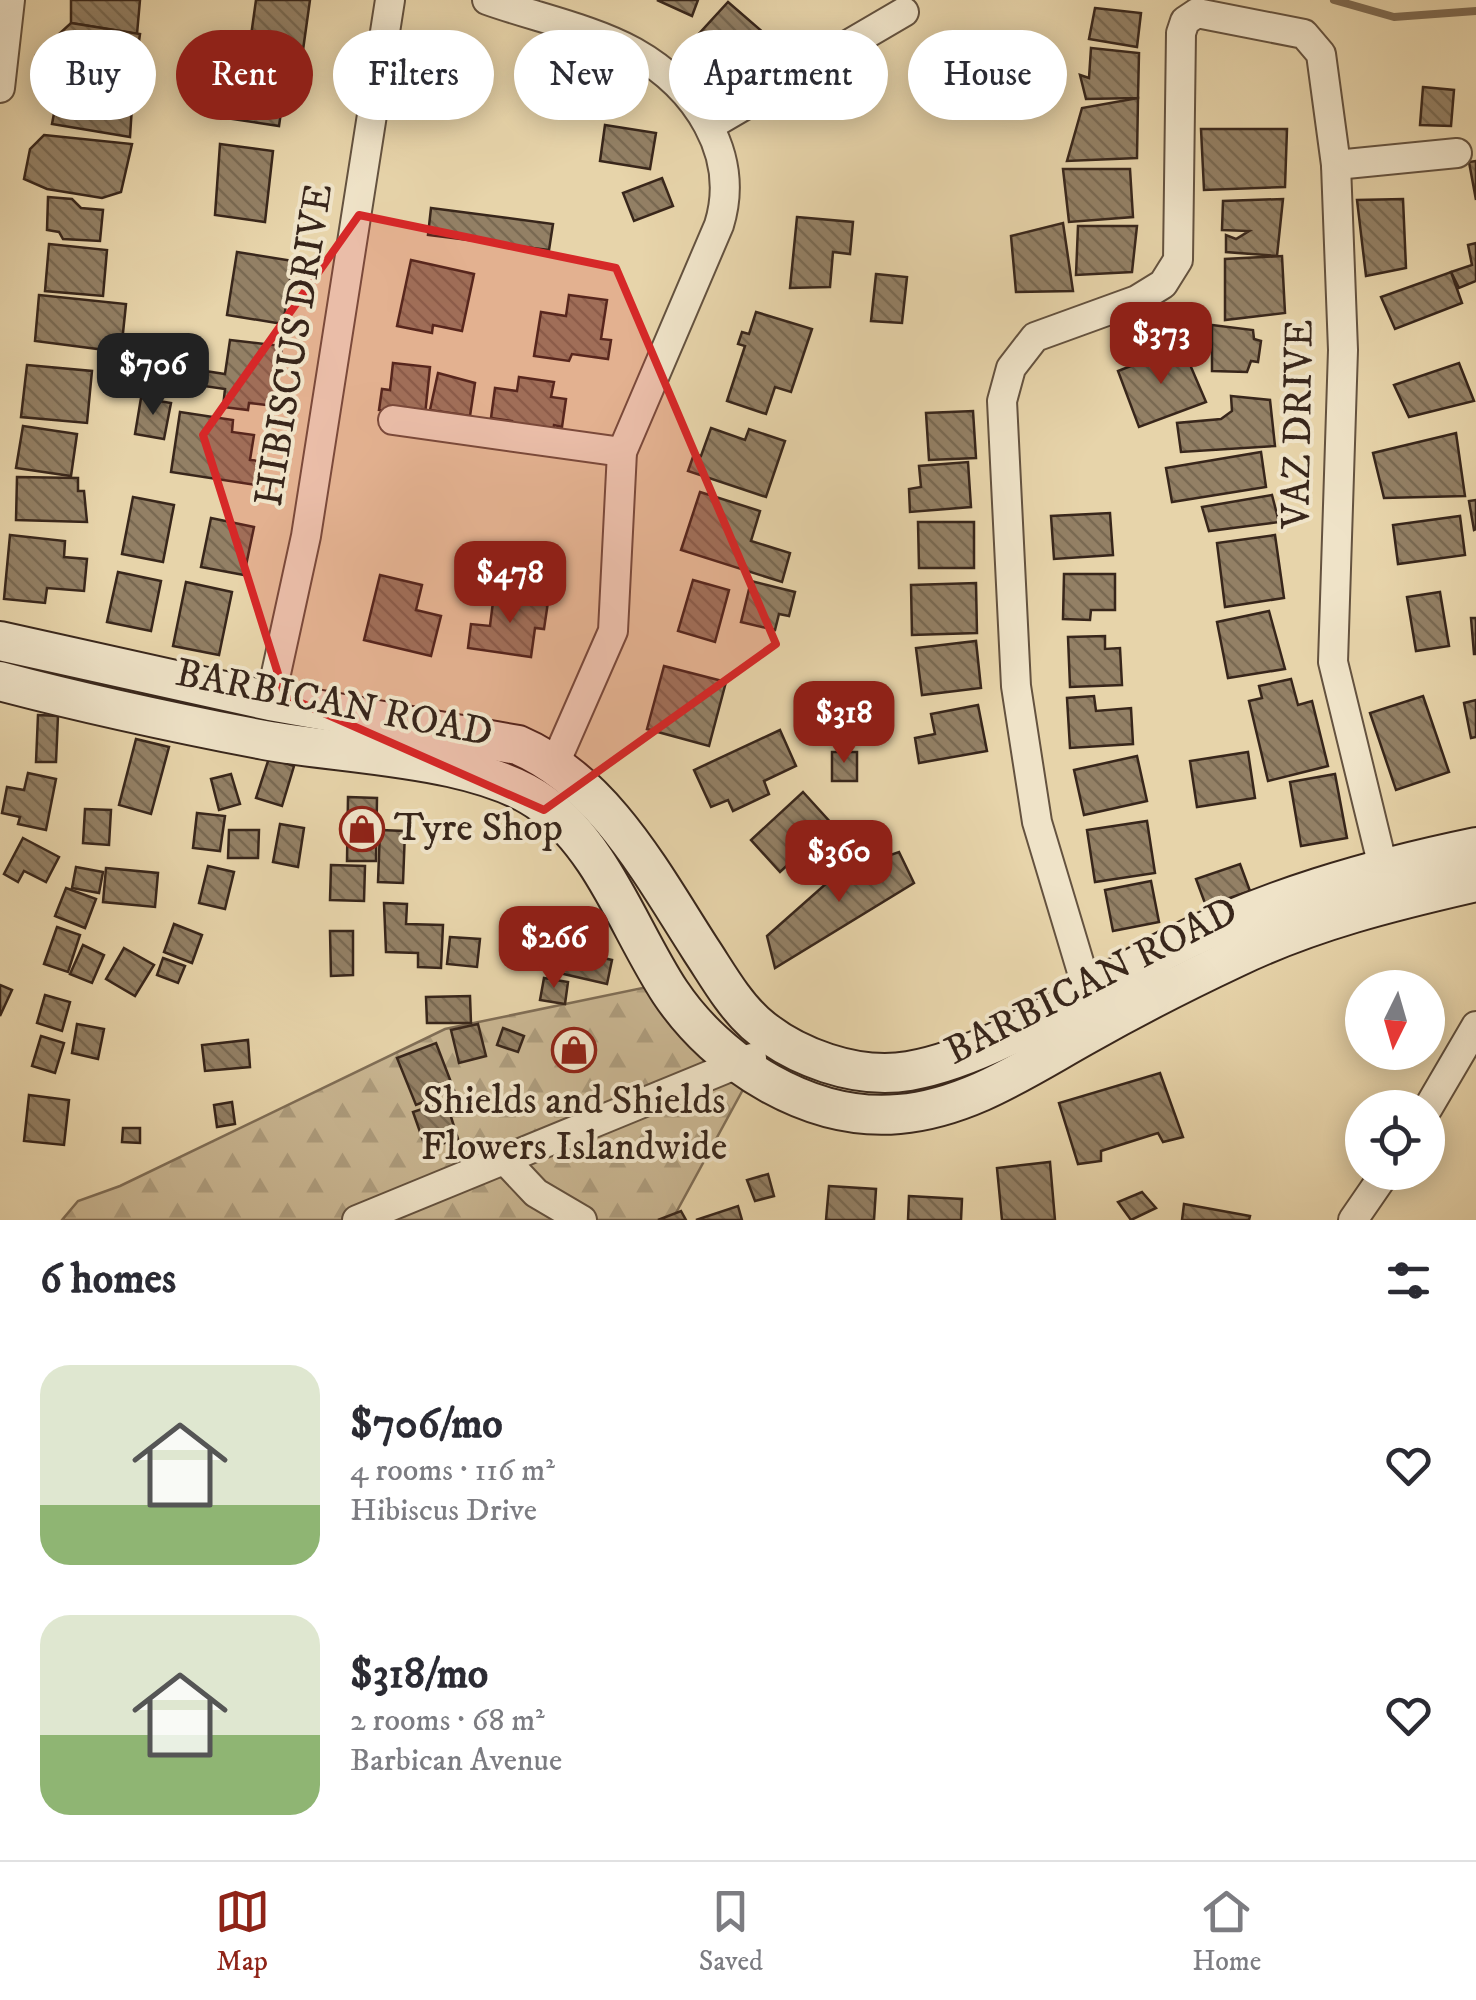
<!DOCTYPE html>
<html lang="en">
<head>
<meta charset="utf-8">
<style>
  :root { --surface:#fff; --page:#f2f2f3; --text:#2b2b33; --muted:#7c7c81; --line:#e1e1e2; --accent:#8f2418 }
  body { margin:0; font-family:"IM FELL DW Pica",serif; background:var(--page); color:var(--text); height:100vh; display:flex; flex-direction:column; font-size:38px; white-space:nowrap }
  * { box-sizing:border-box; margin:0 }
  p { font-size:32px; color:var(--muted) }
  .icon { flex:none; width:55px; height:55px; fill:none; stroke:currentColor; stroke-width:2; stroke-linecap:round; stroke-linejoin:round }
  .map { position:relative; height:1220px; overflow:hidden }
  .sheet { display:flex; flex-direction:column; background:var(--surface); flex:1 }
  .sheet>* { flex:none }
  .banner { position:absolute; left:30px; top:30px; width:1418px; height:90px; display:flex; gap:20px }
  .needle { width:65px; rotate:185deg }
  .tools { position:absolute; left:1345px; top:970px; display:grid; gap:20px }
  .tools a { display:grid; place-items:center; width:100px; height:100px; border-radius:50%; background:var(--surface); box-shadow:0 5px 25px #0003; font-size:50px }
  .price { position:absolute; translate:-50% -85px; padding:0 22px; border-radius:20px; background:var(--accent); color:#fff; font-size:32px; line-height:65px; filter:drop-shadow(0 2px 5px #0008) }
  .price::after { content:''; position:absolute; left:50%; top:60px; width:30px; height:22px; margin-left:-15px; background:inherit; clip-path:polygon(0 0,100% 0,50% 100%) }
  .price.on { background:#222; color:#fff }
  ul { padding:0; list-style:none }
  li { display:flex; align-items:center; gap:30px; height:250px; padding:0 40px }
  li span { display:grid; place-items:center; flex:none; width:280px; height:200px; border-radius:30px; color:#555 }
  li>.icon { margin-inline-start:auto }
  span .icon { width:120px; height:120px; fill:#fffc; stroke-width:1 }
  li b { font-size:42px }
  h2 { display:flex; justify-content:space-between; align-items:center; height:120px; padding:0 40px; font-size:42px }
  .chip { padding:0 35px; border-radius:45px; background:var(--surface); box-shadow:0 5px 25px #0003; font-size:35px; line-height:90px }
  .chip.on { background:var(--accent); color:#fff }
  .tab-bar { display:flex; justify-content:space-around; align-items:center; height:140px; border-top:2px solid var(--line); background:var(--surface); font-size:28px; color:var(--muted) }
  .tab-bar a { display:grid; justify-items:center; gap:5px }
  .tab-bar .on { color:var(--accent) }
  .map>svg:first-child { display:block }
  .forest { fill:url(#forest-firs); stroke:#806e56; stroke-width:2.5 }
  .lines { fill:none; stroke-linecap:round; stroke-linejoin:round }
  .stream { stroke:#7e6b53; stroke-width:8 }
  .building { fill:url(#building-back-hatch); stroke:#38261b; stroke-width:2.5 }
  .minor-casing { stroke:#64523f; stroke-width:32 }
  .secondary-casing { stroke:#38261b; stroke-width:42 }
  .minor { stroke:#efe3c8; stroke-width:28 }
  .secondary { stroke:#efe3c8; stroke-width:38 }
  .marked { fill:#d62828; fill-opacity:0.2; stroke:#d62828; stroke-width:8; stroke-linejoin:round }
  .labels { text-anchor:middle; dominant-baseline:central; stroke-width:8; stroke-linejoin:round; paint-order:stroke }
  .street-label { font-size:40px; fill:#38261b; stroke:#efe3c8 }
  .poi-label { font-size:40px; fill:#38261b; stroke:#efe3c8; text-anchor:start }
</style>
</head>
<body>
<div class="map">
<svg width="1476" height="1220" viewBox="0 0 1476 1220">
  <defs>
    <pattern id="forest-firs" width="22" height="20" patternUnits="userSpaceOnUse" patternTransform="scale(2.5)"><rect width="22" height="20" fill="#c9b692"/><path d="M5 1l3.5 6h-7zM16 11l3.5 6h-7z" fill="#ad9c7d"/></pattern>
    <pattern id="building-back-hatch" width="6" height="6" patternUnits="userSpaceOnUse" patternTransform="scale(2.5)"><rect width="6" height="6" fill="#938065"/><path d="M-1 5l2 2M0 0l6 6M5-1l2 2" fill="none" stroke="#796952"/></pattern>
  </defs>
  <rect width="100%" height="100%" fill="#e7d4aa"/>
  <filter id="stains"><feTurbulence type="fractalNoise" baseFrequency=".002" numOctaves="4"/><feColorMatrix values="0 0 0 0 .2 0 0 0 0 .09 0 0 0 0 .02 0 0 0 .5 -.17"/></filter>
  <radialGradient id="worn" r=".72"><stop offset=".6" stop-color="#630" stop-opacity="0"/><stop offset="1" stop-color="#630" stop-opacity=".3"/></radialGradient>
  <!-- forest -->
  <polygon class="forest" points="647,987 746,1084 672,1220 62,1220 78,1201 120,1186 445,1029"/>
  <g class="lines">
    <!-- stream -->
    <polyline class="stream" points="1334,0 1394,17 1476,11"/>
  </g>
  <!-- building -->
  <g class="building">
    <polygon points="71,0 140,0 137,34 71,23"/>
    <polygon points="256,0 310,0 303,50 250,43"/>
    <polygon points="657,0 698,0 692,16"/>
    <polygon points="728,2 779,46 742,78 696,37"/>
    <polygon points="1095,8 1141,13 1137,47 1089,39"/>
    <polygon points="71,23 140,34 134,77 127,90 76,84 76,72 38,66 36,55"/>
    <polygon points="1091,48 1139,53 1138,98 1086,99 1080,75 1089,78"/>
    <polygon points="227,61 278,68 273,104 282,105 279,126 219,117"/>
    <polygon points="60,82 133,91 130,137 52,124"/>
    <polygon points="1423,87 1454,90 1451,126 1420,125"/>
    <polygon points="1138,98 1137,158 1067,161 1082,108"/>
    <polygon points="605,125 656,133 650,169 600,161"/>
    <polygon points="1201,129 1287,129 1285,187 1204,190"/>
    <polygon points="44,135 132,144 121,192 102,198 47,189 24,179 30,149"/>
    <polygon points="220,144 273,151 265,222 215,215"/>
    <polygon points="1476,161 1476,200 1469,162"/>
    <polygon points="1063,169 1130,169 1133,217 1069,222"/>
    <polygon points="662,178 673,206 634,221 623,193"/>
    <polygon points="48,197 72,199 81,208 103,210 100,241 63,239 59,232 47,230"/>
    <polygon points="1283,199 1277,256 1226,252 1226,235 1236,239 1249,231 1222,230 1223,201"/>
    <polygon points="1403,199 1406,268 1366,276 1357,200"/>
    <polygon points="431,208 553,224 549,250 428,235"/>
    <polygon points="797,217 853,222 850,254 833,252 830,287 790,288"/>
    <polygon points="1063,223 1073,291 1016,292 1011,236"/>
    <polygon points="1078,226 1137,226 1132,272 1076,275"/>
    <polygon points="1476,243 1476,281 1459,288 1451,272 1472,265 1468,245"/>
    <polygon points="49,244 107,250 103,296 45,291"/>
    <polygon points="237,252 293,261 283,324 227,315"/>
    <polygon points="1282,256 1285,313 1225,320 1225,259"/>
    <polygon points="411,260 474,274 462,331 433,325 432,333 397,326"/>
    <polygon points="1451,272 1462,303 1395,329 1381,297"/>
    <polygon points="876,274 907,277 902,323 871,321"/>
    <polygon points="39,295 126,304 121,352 35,341"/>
    <polygon points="569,295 607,300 601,339 611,340 608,359 572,354 569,361 534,356 541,312 566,316"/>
    <polygon points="756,312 812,329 791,392 775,387 766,414 727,401 745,346 738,344 742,332 749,334"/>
    <polygon points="1212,325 1253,330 1254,339 1261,341 1258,362 1251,361 1247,372 1212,371"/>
    <polygon points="230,340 282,346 275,406 249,403 248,410 223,407 225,389 204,386 205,371 225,374"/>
    <polygon points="1182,346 1206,402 1139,427 1118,371"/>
    <polygon points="393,363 430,367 425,415 379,410 382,389 390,390"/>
    <polygon points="1459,363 1474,401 1409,417 1394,385"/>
    <polygon points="27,365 92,371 87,423 21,417"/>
    <polygon points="438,373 475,383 470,416 430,410"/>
    <polygon points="519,377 554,382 551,397 566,399 562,427 554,425 552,439 511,432 512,421 491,418 495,388 517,391"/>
    <polygon points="1231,396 1270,400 1275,446 1181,452 1177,423 1221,419 1232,411"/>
    <polygon points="141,398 171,403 164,439 135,434"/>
    <polygon points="973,411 976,458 929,460 926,413"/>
    <polygon points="180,412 233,420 232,432 254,435 250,460 260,461 256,485 171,472"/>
    <polygon points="23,426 77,434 71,476 16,468"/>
    <polygon points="711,428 745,440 749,429 785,441 766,497 688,471 694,454 701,456"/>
    <polygon points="1456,433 1465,496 1384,498 1373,453"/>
    <polygon points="1261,452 1266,487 1172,502 1166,468"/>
    <polygon points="968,462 971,507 910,512 909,489 921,487 919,466"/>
    <polygon points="17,477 78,478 78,491 84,491 87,522 16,520"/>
    <polygon points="700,492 760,511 751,541 790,553 782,582 681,550"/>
    <polygon points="1272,495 1279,522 1209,531 1202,507"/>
    <polygon points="133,497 174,505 163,562 122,554"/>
    <polygon points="1476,500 1476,529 1474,530 1469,501"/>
    <polygon points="1110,513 1113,555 1054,559 1051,516"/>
    <polygon points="1460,516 1465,555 1398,564 1393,525"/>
    <polygon points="211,518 254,527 244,575 201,567"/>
    <polygon points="918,522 974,522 974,568 919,568"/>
    <polygon points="10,535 65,541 64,557 87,559 84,591 47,588 45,603 4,599"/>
    <polygon points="1275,535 1284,598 1225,607 1217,543"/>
    <polygon points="118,572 161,581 151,631 107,622"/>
    <polygon points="1064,574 1115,574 1115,610 1091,610 1090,620 1063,619"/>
    <polygon points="380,575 422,585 416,610 441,616 431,656 364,640"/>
    <polygon points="693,580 729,590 715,642 678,631"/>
    <polygon points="751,581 795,592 789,616 779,614 775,630 741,622"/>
    <polygon points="186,582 232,592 219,655 173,646"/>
    <polygon points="976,583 977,633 912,635 911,585"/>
    <polygon points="1440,592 1449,646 1416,651 1407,597"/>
    <polygon points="494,594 548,602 544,629 535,628 531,657 468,648 471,624 490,626"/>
    <polygon points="1269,611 1285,669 1228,678 1217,622"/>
    <polygon points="1471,618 1476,618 1476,654 1474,654"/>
    <polygon points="1105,636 1105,649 1120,648 1122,685 1070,687 1068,637"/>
    <polygon points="976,641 981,688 922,695 916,648"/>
    <polygon points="664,666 726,682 709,746 647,729"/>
    <polygon points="1291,679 1298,705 1312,701 1328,766 1268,781 1249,701 1262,698 1259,686"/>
    <polygon points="1094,696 1096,711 1131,708 1133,744 1070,748 1067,698"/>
    <polygon points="1423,696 1449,772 1396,790 1370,713"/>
    <polygon points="1476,700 1476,737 1471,738 1464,703"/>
    <polygon points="978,705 987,751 919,763 915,738 935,734 931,714"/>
    <polygon points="38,715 58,716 56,762 36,762"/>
    <polygon points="780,730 796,766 764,781 769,794 733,811 728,800 711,807 694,770"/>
    <polygon points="136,739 169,747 151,814 119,805"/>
    <rect x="832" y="752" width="25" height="29"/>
    <polygon points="1248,752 1255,798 1197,807 1190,761"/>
    <polygon points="1137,756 1147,801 1084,815 1074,770"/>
    <polygon points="269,758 294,766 282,806 256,798"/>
    <polygon points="28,773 56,779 46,830 18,824 20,817 2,813 7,787 24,790"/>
    <polygon points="231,774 240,804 219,810 211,779"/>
    <polygon points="1335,774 1347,838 1301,846 1290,782"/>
    <polygon points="803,792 832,824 780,872 751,840"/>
    <polygon points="348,797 377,798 376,861 347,861"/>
    <polygon points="85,809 111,810 109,845 83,843"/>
    <polygon points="197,813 225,816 220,851 193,848"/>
    <polygon points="1147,821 1155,873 1095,882 1087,830"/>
    <polygon points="280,824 304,828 298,867 273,862"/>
    <polygon points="229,830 259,830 258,858 228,858"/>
    <polygon points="380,830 405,831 403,883 378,882"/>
    <polygon points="23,838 59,857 46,882 24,871 18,882 4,874"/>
    <polygon points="899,852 914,883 775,968 767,936 838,873"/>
    <polygon points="1240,864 1250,891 1206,906 1196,879"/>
    <polygon points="331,865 365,866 364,901 330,900"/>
    <polygon points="208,866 234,872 225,909 199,903"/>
    <polygon points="76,867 103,872 99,893 72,888"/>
    <polygon points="106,868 158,873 155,907 103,902"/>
    <polygon points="1151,881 1159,922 1113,931 1105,890"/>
    <polygon points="66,888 96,899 85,928 55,916"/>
    <polygon points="384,903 407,904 406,924 443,925 441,968 418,967 418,953 386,952"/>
    <polygon points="174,924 202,935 192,963 164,952"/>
    <polygon points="57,927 80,935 68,972 44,964"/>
    <polygon points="330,931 353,931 353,975 331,976"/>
    <polygon points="450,937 480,939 477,967 447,964"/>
    <polygon points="83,945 104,955 92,983 70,974"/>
    <polygon points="124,948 154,965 135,996 106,979"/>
    <polygon points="561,948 612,960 607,984 555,972"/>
    <polygon points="163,958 185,966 178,983 157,975"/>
    <polygon points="544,978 568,982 565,1004 540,1000"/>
    <polygon points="0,985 12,990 0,1016"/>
    <polygon points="45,995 70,1002 62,1031 37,1023"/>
    <polygon points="470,996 471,1023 427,1023 426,997"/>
    <polygon points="77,1024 104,1029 98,1059 72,1053"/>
    <polygon points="478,1024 486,1056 459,1063 451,1030"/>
    <polygon points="503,1028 524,1036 518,1052 497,1045"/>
    <polygon points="41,1036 64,1043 55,1073 32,1066"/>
    <polygon points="248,1040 250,1067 205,1071 202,1045"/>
    <polygon points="436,1043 454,1090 416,1105 397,1058"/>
    <polygon points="1160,1073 1183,1137 1163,1142 1158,1133 1101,1151 1101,1161 1078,1164 1059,1103"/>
    <polygon points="29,1095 69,1100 64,1145 24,1141"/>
    <polygon points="446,1101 458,1139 426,1149 413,1112"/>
    <polygon points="232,1102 235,1124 217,1127 214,1105"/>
    <polygon points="123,1128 140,1128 140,1143 122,1142"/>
    <polygon points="1050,1162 1055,1220 1002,1220 997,1168"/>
    <polygon points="768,1174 774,1196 755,1201 747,1180"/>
    <polygon points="829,1186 876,1189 874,1220 826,1220"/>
    <polygon points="1142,1192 1156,1208 1131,1220 1118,1202"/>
    <polygon points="909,1196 962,1199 961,1220 908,1220"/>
    <polygon points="1184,1204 1250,1216 1249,1220 1182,1220"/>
    <polygon points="738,1206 742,1220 696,1220"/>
    <polygon points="681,1211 686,1220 658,1220"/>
  </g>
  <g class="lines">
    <defs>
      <g id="minor">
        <path d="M487,0C534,17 590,28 634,52C696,87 741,154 719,225L622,452L613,631L556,761"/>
        <polyline points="0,88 10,0"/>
        <polyline points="709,126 904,12"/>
        <polyline points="1336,165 1457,153"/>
        <polyline points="393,420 622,452"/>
        <polyline points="270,701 306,536 390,0"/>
        <polyline points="1088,992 1037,822 1016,686 1002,401 1011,368 1035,337 1137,300 1163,284 1178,260 1181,33 1185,21 1197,13 1304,34 1321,54 1336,165 1343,350 1333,662 1383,867"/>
        <polyline points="1428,1108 1476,1026"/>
        <polyline points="504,1159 536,1193 582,1220"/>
        <polyline points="357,1220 752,1058"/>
        <polyline points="1353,1220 1386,1172"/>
      </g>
      <g id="secondary">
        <path d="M0,641L270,701L518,745C604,782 652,874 701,950C717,974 733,1003 755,1023C793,1057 857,1080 909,1071C992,1057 1093,988 1168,949C1265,899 1370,869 1476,847"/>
        <path d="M0,681C87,704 176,723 264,740C343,755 479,756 543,804C603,848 630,931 670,992C718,1064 810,1122 899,1114C968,1108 1025,1069 1084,1036C1133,1008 1184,982 1235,958C1312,921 1393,901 1476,882"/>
      </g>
    </defs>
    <!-- minor casing -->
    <use href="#minor" class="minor-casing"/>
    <!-- secondary casing -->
    <use href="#secondary" class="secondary-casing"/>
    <!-- minor -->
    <use href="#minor" class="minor"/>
    <!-- secondary -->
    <use href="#secondary" class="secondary"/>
  </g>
  <!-- marked area -->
  <path class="marked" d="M359,215L616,268L776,644L544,810L285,696L203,435Z"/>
  <!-- icons -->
  <defs>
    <symbol id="shop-ring" viewBox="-11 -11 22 22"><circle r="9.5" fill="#efe3c8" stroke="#8f2418" stroke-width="1.5"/><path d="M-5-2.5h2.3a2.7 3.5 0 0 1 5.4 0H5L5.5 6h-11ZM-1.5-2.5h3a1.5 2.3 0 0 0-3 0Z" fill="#8f2418"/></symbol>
  </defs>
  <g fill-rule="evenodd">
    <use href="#shop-ring" x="337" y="804" width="50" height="50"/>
    <use href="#shop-ring" x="549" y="1025" width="50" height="50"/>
  </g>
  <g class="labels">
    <!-- street labels -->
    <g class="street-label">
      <text transform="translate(295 345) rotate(-81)">HIBISCUS DRIVE</text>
      <text transform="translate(1299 424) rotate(-89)">VAZ DRIVE</text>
      <text transform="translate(334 704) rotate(11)">BARBICAN ROAD</text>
      <text transform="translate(1092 982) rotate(-27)">BARBICAN ROAD</text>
    </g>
    <!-- poi labels -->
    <g class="poi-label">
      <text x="394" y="829">Tyre Shop</text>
      <text x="574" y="1102" text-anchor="middle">Shields and Shields<tspan x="574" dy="46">Flowers Islandwide</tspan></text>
    </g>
  </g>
  <rect width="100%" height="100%" filter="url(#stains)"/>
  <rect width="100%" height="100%" fill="url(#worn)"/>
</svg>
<div class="tools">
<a><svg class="needle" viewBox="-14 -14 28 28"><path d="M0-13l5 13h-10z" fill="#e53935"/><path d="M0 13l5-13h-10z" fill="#7c7c81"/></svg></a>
<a><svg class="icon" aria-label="locate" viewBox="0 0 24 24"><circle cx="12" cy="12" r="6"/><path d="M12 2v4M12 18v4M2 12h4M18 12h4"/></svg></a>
</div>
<b class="price" style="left:1161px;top:387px">$373</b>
<b class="price on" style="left:153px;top:418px">$706</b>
<b class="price" style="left:510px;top:626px">$478</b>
<b class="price" style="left:844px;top:766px">$318</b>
<b class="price" style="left:839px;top:905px">$360</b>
<b class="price" style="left:554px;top:991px">$266</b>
<div class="banner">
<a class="chip">Buy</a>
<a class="chip on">Rent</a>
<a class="chip">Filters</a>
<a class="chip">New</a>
<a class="chip">Apartment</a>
<a class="chip">House</a>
</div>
</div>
<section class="sheet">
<h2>6 homes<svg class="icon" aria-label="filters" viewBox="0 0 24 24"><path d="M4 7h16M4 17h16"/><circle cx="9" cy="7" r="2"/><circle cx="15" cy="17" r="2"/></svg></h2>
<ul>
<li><span style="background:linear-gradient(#dfe7d0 70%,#8fb573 0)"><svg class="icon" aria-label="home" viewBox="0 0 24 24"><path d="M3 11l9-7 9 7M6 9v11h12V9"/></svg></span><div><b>$706/mo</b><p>4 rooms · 116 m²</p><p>Hibiscus Drive</p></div><svg class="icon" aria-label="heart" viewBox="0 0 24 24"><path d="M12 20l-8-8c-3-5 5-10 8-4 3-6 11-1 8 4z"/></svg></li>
<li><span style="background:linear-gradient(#dfe7d0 60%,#8fb573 0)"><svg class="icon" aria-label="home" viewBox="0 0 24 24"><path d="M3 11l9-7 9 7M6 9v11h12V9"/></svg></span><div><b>$318/mo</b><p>2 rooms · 68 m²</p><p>Barbican Avenue</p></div><svg class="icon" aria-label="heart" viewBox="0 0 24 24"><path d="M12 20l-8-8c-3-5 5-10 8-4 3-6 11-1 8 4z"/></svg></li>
</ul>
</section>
<nav class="tab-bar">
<a class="on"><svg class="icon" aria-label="map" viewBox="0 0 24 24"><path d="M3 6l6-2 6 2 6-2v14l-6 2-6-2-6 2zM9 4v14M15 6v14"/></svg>Map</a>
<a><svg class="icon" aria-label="saved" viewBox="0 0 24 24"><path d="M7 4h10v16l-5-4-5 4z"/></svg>Saved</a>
<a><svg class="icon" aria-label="home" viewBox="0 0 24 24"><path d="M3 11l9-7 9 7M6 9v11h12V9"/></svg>Home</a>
</nav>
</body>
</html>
